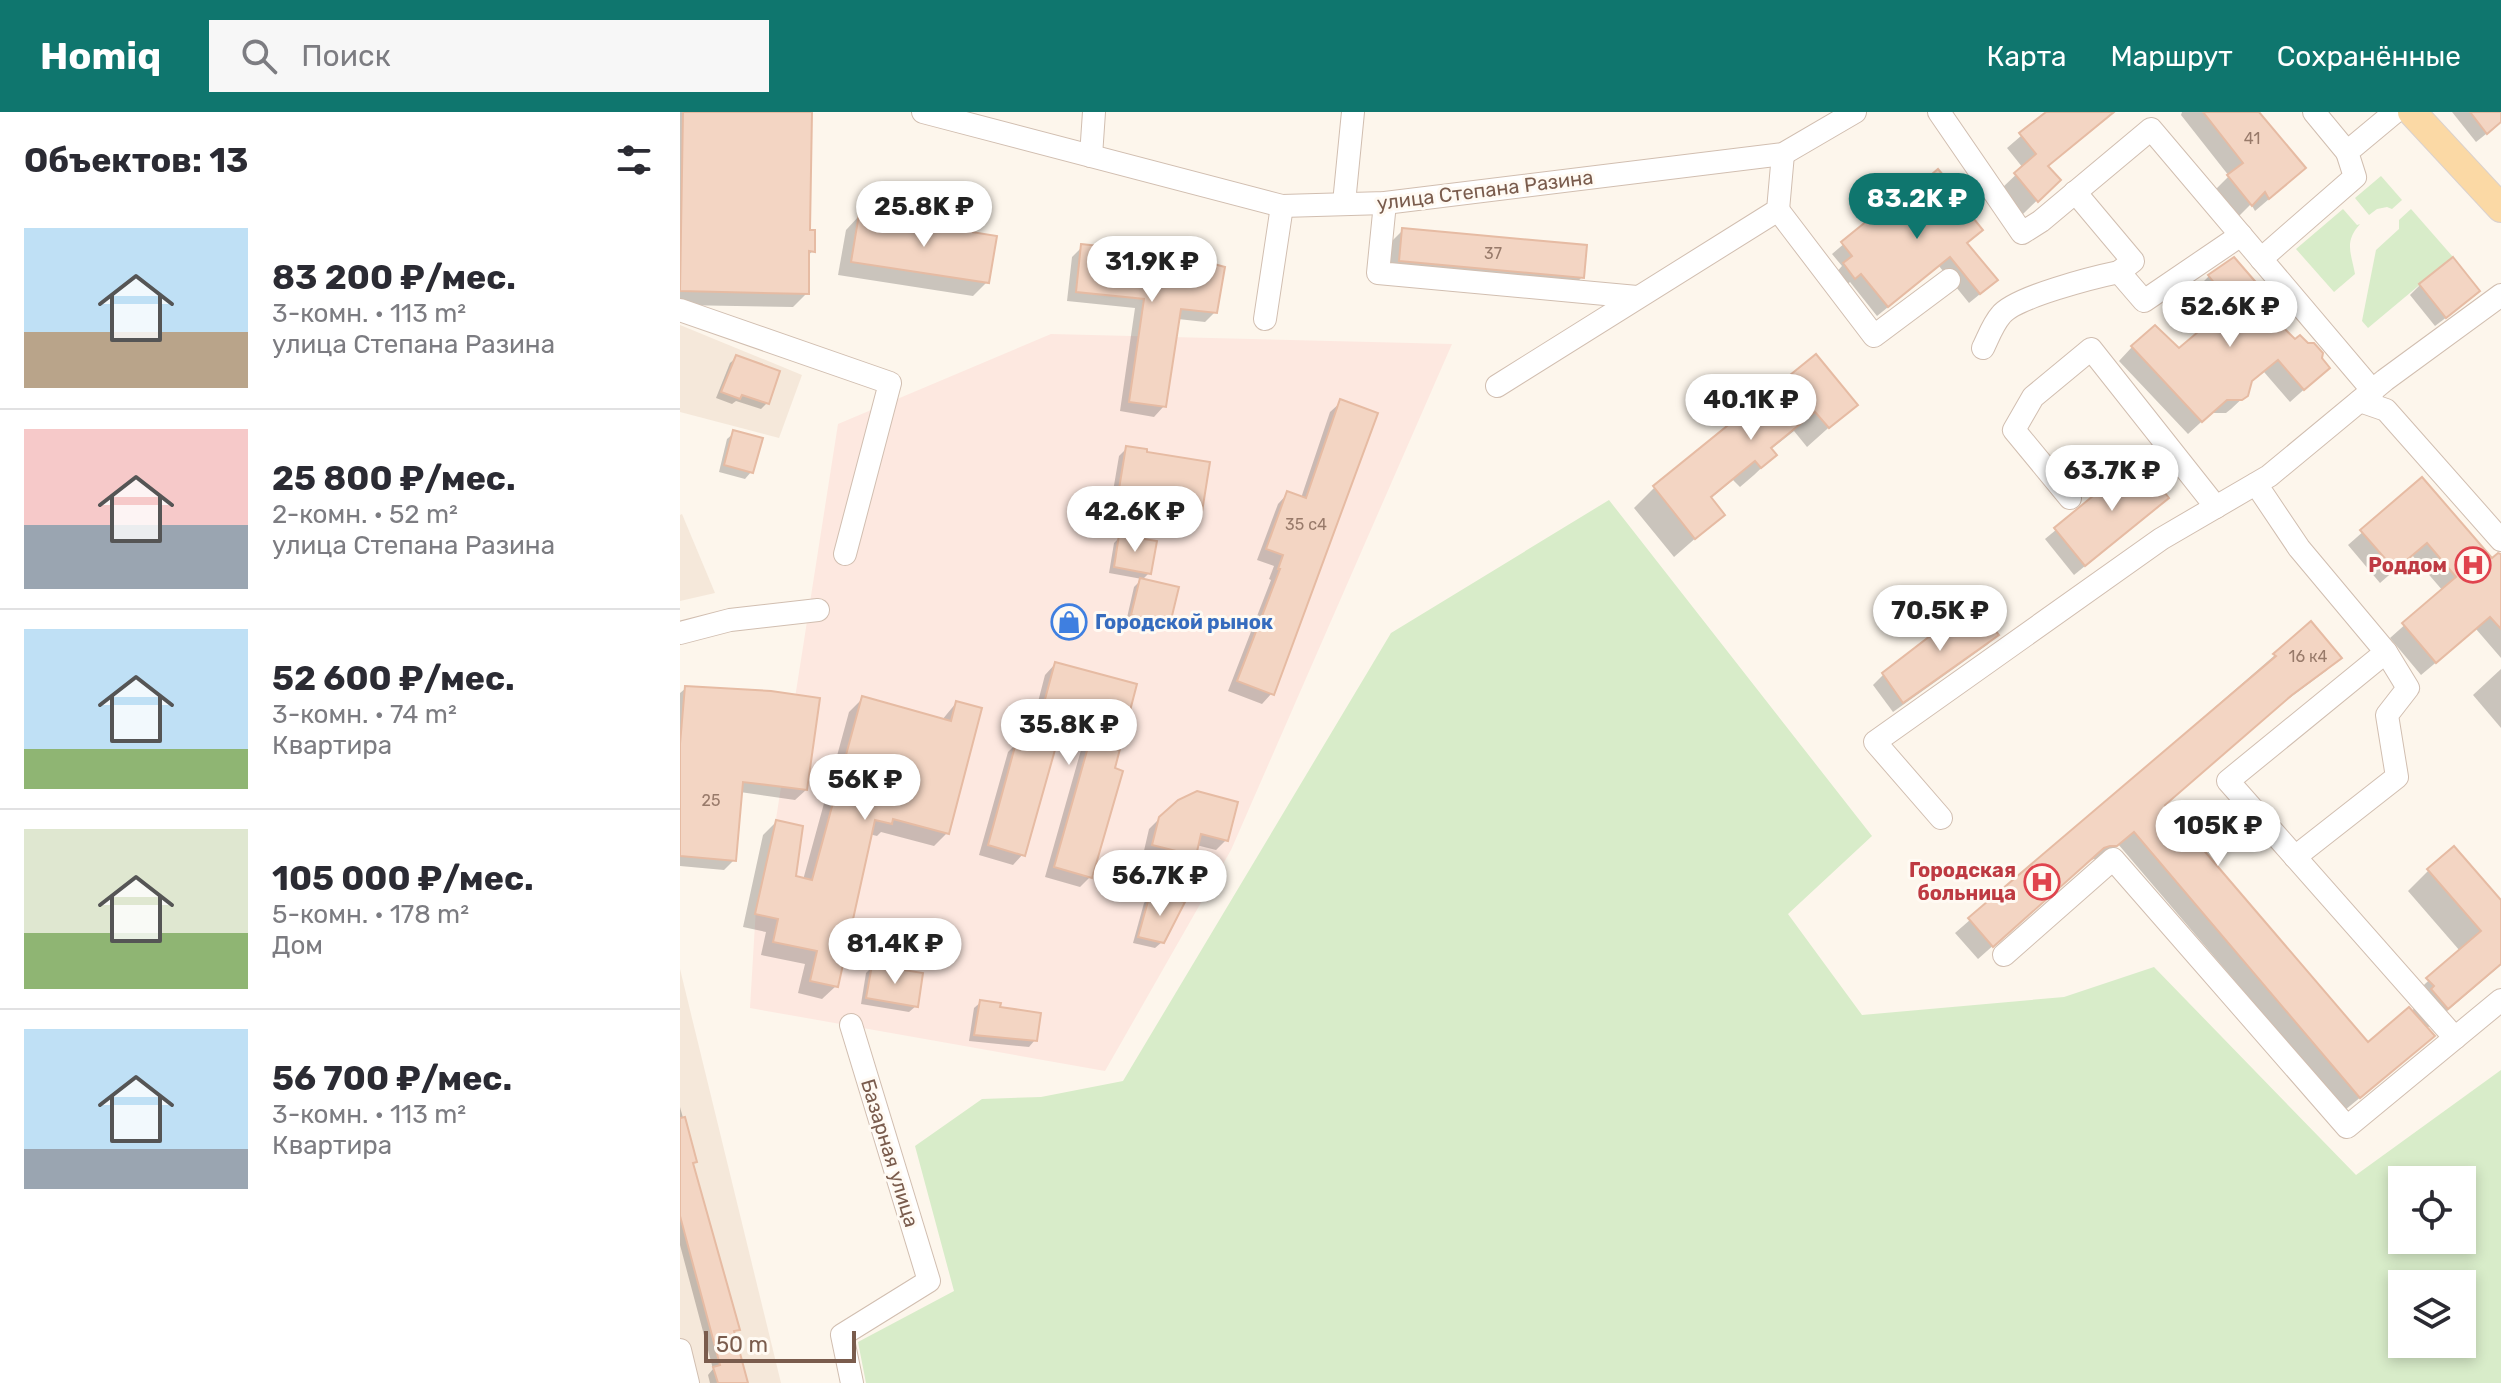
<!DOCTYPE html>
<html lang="ru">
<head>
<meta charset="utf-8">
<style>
  :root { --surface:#fff; --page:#f7f7f7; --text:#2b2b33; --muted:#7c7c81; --line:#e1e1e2; --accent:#0f766e }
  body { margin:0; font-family:Rubik,sans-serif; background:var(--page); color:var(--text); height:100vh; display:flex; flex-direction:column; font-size:30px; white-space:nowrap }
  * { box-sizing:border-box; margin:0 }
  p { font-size:26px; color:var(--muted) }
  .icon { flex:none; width:44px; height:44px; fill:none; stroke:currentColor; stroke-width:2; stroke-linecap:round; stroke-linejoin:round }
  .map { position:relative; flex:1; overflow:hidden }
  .panel { display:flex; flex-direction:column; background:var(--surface); width:680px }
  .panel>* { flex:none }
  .controls { position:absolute; left:1708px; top:1054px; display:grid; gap:16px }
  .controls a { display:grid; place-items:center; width:88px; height:88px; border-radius:0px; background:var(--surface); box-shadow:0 4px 12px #0003; font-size:40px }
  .scale { position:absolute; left:24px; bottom:20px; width:152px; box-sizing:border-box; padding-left:8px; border:4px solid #7a5c4d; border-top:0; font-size:22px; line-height:28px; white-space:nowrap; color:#7a5c4d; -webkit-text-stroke:6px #fffaf3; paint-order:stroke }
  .price { position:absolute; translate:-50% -68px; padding:0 18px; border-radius:28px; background:#fff; color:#222; font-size:26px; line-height:52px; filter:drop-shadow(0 2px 4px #0008) }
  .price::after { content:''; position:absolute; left:50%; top:48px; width:24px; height:18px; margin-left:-12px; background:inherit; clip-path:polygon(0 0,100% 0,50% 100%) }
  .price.current { background:var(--accent); color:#fff }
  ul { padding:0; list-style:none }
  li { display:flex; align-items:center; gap:24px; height:200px; padding:0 24px }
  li+li { border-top:2px solid var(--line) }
  li span { display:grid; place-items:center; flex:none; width:224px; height:160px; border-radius:0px; color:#555 }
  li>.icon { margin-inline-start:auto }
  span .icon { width:96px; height:96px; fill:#fffc; stroke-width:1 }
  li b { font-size:34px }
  h2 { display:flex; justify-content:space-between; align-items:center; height:96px; padding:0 24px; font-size:34px }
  header { display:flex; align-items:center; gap:48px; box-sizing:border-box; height:112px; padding:0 40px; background:var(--accent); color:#fff }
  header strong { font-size:38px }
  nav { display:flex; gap:44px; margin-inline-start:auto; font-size:28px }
  .search { width:560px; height:72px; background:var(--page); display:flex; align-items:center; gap:20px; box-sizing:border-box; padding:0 28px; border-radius:0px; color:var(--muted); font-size:30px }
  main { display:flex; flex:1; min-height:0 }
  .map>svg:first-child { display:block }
  .residential { fill:#f5e8da }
  .commercial { fill:#fde8e0 }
  .green { fill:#d8ecc9; fill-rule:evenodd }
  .shadow { fill:#0003 }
  .building { fill:#f3d5c3; stroke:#e6bba3; stroke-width:2 }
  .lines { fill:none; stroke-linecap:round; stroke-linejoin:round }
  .minor-casing { stroke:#d1beb0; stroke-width:24 }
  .major-casing { stroke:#dad1cd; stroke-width:30 }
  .minor { stroke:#fff; stroke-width:22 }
  .major { stroke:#fbd9a5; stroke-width:28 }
  .labels { text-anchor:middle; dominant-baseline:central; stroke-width:6; stroke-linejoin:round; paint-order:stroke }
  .number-label { font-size:16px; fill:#987a6a }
  .street-label { font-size:20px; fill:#7a5c4d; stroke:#fffaf3 }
  .health-label { font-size:20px; font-weight:bold; fill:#be3a42; stroke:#fffaf3; text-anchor:end }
  .shop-label { font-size:20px; font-weight:bold; fill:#366cbe; stroke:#fffaf3; text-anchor:start }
</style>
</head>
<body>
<header>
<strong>Homiq</strong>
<div class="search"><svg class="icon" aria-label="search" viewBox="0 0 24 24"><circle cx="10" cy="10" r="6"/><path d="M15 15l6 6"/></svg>Поиск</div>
<nav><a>Карта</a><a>Маршрут</a><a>Сохранённые</a></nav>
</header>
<main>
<section class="panel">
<h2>Объектов: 13<svg class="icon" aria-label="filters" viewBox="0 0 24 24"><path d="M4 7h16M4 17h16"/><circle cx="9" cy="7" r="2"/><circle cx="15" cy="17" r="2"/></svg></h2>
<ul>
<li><span style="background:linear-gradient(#bfe0f5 65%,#b9a48a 0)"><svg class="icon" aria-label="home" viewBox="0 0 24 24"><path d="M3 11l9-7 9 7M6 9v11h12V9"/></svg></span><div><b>83 200 ₽/мес.</b><p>3-комн. · 113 m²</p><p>улица Степана Разина</p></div></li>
<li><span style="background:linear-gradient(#f6c9c9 60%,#9aa5b1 0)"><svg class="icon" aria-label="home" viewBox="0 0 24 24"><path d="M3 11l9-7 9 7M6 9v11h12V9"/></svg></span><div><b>25 800 ₽/мес.</b><p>2-комн. · 52 m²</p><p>улица Степана Разина</p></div></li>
<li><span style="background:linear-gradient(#bfe0f5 75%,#8fb573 0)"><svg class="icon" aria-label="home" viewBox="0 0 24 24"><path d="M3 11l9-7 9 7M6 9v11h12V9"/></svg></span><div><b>52 600 ₽/мес.</b><p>3-комн. · 74 m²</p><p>Квартира</p></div></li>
<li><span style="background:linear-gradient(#dfe7d0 65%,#8fb573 0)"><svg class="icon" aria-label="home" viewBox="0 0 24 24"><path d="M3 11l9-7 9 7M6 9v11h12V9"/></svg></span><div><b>105 000 ₽/мес.</b><p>5-комн. · 178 m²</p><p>Дом</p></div></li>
<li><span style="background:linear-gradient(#bfe0f5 75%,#9aa5b1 0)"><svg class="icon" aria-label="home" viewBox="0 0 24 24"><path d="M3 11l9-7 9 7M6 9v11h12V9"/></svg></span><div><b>56 700 ₽/мес.</b><p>3-комн. · 113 m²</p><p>Квартира</p></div></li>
</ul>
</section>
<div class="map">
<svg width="1821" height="1271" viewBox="0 0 1821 1271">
  <rect width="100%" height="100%" fill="#fdf6ec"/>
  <!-- residential -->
  <g class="residential">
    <polygon points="0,213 122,263 99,326 0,300"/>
    <polygon points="2,402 35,481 0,489 0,403"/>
    <polygon points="0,857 101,1271 0,1271"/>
  </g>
  <!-- commercial -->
  <polygon class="commercial" points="371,222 772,232 551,738 425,959 70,896 76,795 96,707 158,312"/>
  <!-- green -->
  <g class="green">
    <polygon points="1701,64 1722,88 1712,97 1707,95 1697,97 1689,103 1675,86"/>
    <path d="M1663,97L1677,113L1680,112C1664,130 1671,140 1675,162L1654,180L1616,137Z"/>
    <polygon points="1731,97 1773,145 1688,216 1682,209 1696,138 1719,117 1719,108"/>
    <path d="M929,388L1192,724L1108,802L1182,903L1384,885L1474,855L1676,1063L1821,958V1271H186L178,1230L274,1179L235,1034L302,987L361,985L443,969L711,521ZM1722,1068H1782V1128H1722ZM1722,1172H1782V1232H1722Z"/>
  </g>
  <!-- shadow -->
  <g class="shadow">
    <polygon points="0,0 130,0 128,120 133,139 127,144 127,181 113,195 0,193"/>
    <polygon points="1369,0 1435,0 1367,55 1378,68 1343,102 1322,76 1343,56 1327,36"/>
    <polygon points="1502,0 1576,0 1610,69 1575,99 1571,92 1557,106 1535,78 1549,64 1501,3"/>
    <polygon points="1772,0 1821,0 1821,10 1796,30"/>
    <polygon points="1220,84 1223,89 1278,91 1286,132 1305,178 1289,191 1259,154 1197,204 1170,170 1164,175 1154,163 1162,154 1152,142"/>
    <polygon points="179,104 307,170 293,184 158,163 166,118"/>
    <polygon points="723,118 902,165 882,186 700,169 702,139"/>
    <polygon points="402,135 535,200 525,210 498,207 484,294 474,305 440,299 455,196 387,189 392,145"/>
    <polygon points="1529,164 1571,181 1578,193 1615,230 1639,247 1648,256 1610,290 1584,260 1570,271 1566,283 1551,297 1546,301 1531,301 1508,322 1439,249 1452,235 1499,238 1538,206 1515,178"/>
    <polygon points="1740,173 1788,189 1755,214 1730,183"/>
    <polygon points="57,245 88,290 81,297 56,289 52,292 36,286 50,251"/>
    <polygon points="1136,245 1175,292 1127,335 1114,319 1090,338 1095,343 1074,363 1060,375 1053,368 1030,387 1042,403 994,445 954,396 974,376"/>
    <polygon points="661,290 592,581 582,592 548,579 591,468 589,467 594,454 577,448 598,392 608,381 621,386 650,300"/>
    <polygon points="54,321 71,360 65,367 39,360 47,327"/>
    <polygon points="447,336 520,399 511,407 476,401 477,398 431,391 439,344"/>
    <polygon points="1458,350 1477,395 1394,463 1365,427"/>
    <polygon points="1742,368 1812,449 1821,450 1821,546 1796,517 1741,563 1710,526 1763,479 1732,443 1700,471 1668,433"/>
    <polygon points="440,425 469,461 462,468 488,511 481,518 446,510 454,475 462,467 429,461 434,431"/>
    <polygon points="1317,523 1307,533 1213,600 1193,573 1203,563"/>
    <polygon points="1595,543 1660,545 1646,559 1595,597 1484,693 1688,933 1735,896 1728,888 1780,839 1728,779 1749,758 1821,791 1821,853 1746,917 1752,924 1738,938 1665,998 1438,732 1421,747 1414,747 1407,750 1298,847 1275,821"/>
    <polygon points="375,552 432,658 410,765 400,775 365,765 403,631 376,624 343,742 333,753 299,743 328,640 338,630 347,632 365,563"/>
    <polygon points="1821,557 1821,616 1793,583"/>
    <polygon points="6,576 126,678 115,688 60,680 54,748 44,758 0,754 0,581"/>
    <polygon points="182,587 262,608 276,591 267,721 254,734 201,720 197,724 189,722 156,874 142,887 118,881 125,852 81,843 86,820 63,815 83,723 96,710 114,766 123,768 169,600"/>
    <polygon points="480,706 546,728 536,738 516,733 514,743 504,753 463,743 469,717"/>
    <polygon points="470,784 482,830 475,836 453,831 464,791"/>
    <polygon points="192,855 236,894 229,900 181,892 186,861"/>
    <polygon points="301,890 355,928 349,935 289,929 294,896"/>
    <polygon points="0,995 15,1049 12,1052 57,1217 52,1222 66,1271 30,1271 28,1263 33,1257 0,1133"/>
  </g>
  <!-- building -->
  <g class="building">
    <polygon points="3,0 132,0 130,118 135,118 135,140 129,139 129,182 0,179"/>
    <polygon points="1366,0 1434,0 1368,54 1381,68 1358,90 1334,61 1356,42 1339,21"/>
    <polygon points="1523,0 1579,0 1626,56 1589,87 1585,80 1572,94 1547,63 1563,51"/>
    <polygon points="1790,0 1821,0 1821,10 1807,22"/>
    <polygon points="1258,57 1284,88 1281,91 1303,118 1287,131 1318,168 1300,182 1270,145 1208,195 1181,162 1175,167 1163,151 1172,144 1161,130 1220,82 1224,86"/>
    <polygon points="179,102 317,124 309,171 171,150"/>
    <polygon points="722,116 907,133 904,166 719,149"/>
    <polygon points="401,132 501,143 545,155 537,201 501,197 486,295 449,290 464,187 396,180"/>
    <polygon points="1554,145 1580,175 1574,180 1583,191 1580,193 1615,227 1620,223 1628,231 1634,231 1643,241 1642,246 1650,256 1624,278 1598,248 1572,269 1568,284 1562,288 1547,288 1522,310 1451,234 1475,213 1499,236 1551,192 1528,163"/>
    <polygon points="1773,145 1800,179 1766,206 1739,172"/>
    <polygon points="1136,242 1178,293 1149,316 1135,300 1091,336 1097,343 1081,356 1075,349 1031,385 1045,403 1015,427 973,374"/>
    <polygon points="56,243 100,259 89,292 62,283 60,287 41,280"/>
    <polygon points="660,287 698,301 594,583 557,569 600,457 598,457 603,443 586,437 607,379 626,386"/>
    <polygon points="53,318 83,326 73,361 44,353"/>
    <polygon points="446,334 467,337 467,340 530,350 522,400 484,393 484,390 438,383"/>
    <polygon points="1458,347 1489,386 1405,454 1374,416"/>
    <polygon points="1742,365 1812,446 1818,441 1821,442 1821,517 1810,505 1756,551 1722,511 1776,465 1747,431 1715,458 1680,418"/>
    <polygon points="439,423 477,429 471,462 434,455"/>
    <polygon points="460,466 499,475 490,512 451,503"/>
    <polygon points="1293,491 1319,523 1223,591 1202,561"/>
    <polygon points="1631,509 1662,546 1612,583 1485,693 1688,930 1729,895 1755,924 1680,986 1454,720 1437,734 1430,734 1424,736 1313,835 1288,806 1596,544 1593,542"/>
    <polygon points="375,550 457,572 435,656 443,659 412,766 374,755 412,621 382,613 345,744 308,733 337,627 353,632"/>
    <polygon points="5,574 91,579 140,586 127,678 63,670 56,749 0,744 0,632"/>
    <polygon points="182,584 271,609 276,589 302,596 269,722 213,707 212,712 195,708 158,875 130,869 137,839 93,830 98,807 75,802 96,708 123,714 116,764 132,768"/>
    <polygon points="517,679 558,690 548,729 521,722 516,744 472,733 479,705 498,688"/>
    <polygon points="1774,734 1821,788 1821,852 1768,897 1751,877 1754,874 1746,866 1801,819 1747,757"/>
    <polygon points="470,782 505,790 484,831 458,825"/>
    <polygon points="192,853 243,861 238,895 186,886"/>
    <polygon points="300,888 321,891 320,895 361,901 357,929 294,923"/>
    <polygon points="5,1005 17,1050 13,1051 60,1218 54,1219 68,1271 38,1271 33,1255 40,1253 0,1104 0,1006"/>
  </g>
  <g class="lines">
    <defs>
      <g id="minor">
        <polyline points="243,0 602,94 705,91 1103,42 1175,0"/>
        <polyline points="1259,0 1342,121 1361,109 1471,17 1693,279"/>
        <polyline points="1634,0 1667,40"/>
        <polyline points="411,44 414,0"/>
        <polyline points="1395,80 1453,149 1439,160 1464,189 1561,123"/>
        <polyline points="664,91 673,0"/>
        <polyline points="705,91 698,161 957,185"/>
        <polyline points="1098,98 1194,224 1269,168"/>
        <polyline points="1581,147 1675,65 1667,40 1715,0"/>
        <polyline points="0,198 210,271 165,442"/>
        <polyline points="585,207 602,94"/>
        <path d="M1303,236C1308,226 1313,212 1321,203C1335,185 1415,165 1439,160"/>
        <polyline points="817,274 1098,98 1103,42"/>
        <polyline points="1680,289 1706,298 1821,428"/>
        <polyline points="1576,372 1619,436 1706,540 1548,669 1775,926"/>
        <polyline points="1390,386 1334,318 1353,285 1411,237 1536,395"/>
        <polyline points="0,521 50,508 138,498"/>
        <polyline points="1261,706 1195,630 1481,427 1589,364 1705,268 1821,183"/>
        <polyline points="1615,745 1717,665 1707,603 1728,576 1706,540"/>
        <polyline points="1324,843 1433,747 1667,1015 1821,888"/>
        <polyline points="171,913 249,1169 162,1223 172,1271"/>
        <polyline points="0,1238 8,1271"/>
      </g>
      <polyline id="major" points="1732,0 1821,96"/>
    </defs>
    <!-- minor casing -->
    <use href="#minor" class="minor-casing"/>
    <!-- major casing -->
    <use href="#major" class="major-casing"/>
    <!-- minor -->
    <use href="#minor" class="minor"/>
    <!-- major -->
    <use href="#major" class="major"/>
  </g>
  <!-- icons -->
  <defs>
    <symbol id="hospital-ring" viewBox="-11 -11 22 22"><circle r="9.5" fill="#fffaf3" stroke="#e0444e" stroke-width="1.5"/><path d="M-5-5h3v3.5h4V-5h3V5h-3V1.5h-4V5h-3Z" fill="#e0444e"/></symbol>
    <symbol id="shop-ring" viewBox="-11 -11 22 22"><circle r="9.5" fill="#fffaf3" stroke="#3f7fe0" stroke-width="1.5"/><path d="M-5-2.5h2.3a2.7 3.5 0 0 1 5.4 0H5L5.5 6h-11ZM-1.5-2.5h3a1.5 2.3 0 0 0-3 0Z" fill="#3f7fe0"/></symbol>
  </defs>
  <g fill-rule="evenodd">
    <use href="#hospital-ring" x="1773" y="433" width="40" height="40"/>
    <use href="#shop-ring" x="369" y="490" width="40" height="40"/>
    <use href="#hospital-ring" x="1342" y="750" width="40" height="40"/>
  </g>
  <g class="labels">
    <!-- number labels -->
    <g class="number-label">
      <text x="1572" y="26">41</text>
      <text x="813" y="141">37</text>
      <text x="626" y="412">35 с4</text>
      <text x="1628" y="544">16 к4</text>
      <text x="31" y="688">25</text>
    </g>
    <!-- street labels -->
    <g class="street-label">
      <text transform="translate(805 78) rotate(-7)">улица Степана Разина</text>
      <text transform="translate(210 1041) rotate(73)">Базарная улица</text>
    </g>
    <!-- health labels -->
    <g class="health-label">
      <text x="1767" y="453">Роддом</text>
      <text x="1336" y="758">Городская<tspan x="1336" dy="23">больница</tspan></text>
    </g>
    <!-- shop labels -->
    <g class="shop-label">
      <text x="415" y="510">Городской рынок</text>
    </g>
  </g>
</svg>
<div class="controls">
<a><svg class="icon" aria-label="locate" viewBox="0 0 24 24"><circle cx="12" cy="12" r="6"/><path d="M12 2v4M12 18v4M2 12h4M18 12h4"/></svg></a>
<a><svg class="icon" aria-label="layers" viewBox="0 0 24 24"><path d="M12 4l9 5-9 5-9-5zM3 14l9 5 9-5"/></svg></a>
</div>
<div class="scale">50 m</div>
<b class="price current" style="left:1237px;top:129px">83.2K ₽</b>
<b class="price" style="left:244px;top:137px">25.8K ₽</b>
<b class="price" style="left:472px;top:192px">31.9K ₽</b>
<b class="price" style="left:1550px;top:237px">52.6K ₽</b>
<b class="price" style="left:1071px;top:330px">40.1K ₽</b>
<b class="price" style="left:1432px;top:401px">63.7K ₽</b>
<b class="price" style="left:455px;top:442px">42.6K ₽</b>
<b class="price" style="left:1260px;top:541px">70.5K ₽</b>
<b class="price" style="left:389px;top:655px">35.8K ₽</b>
<b class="price" style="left:185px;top:710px">56K ₽</b>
<b class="price" style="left:1538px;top:756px">105K ₽</b>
<b class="price" style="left:480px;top:806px">56.7K ₽</b>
<b class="price" style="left:215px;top:874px">81.4K ₽</b>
</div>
</main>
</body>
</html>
